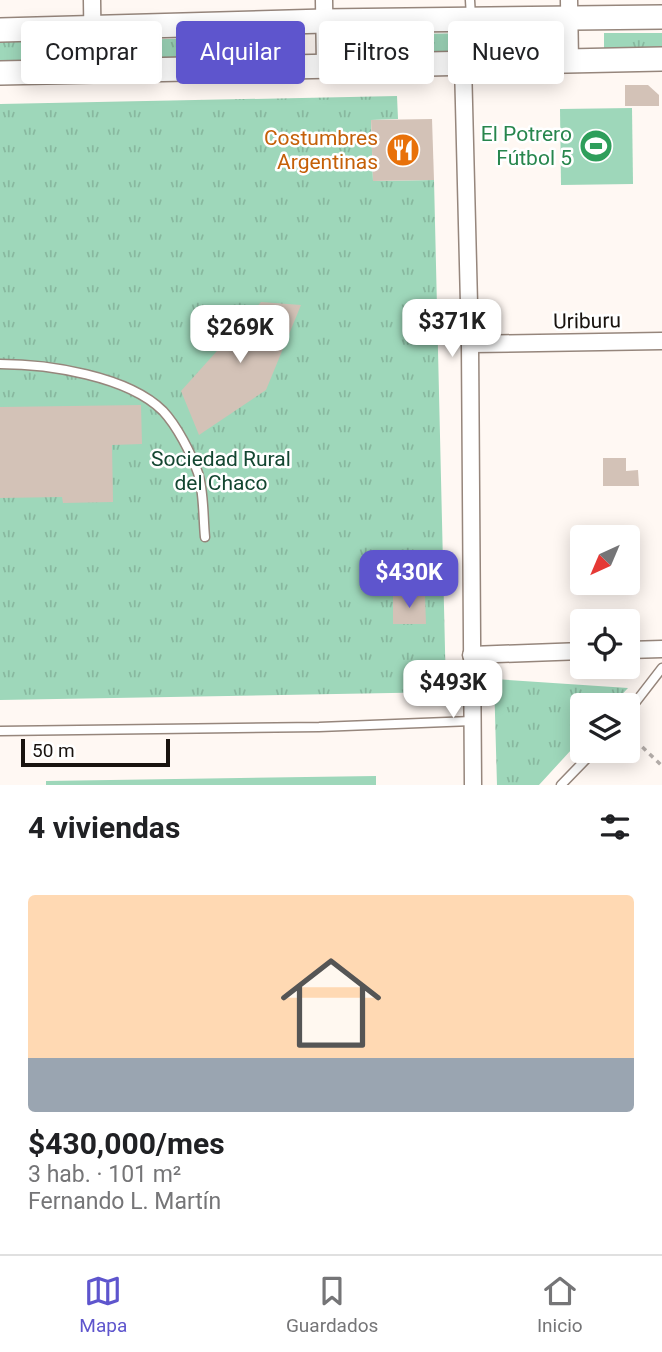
<!DOCTYPE html>
<html lang="es">
<head>
<meta charset="utf-8">
<style>
  :root { --surface:#fff; --page:#f6f6f6; --text:#202124; --muted:#757577; --line:#e0e0e0; --accent:#5e55cd }
  body { margin:0; font-family:Roboto,sans-serif; background:var(--page); color:var(--text); height:100vh; display:flex; flex-direction:column; font-size:26px; white-space:nowrap }
  * { box-sizing:border-box; margin:0 }
  p { font-size:23px; color:var(--muted) }
  .icon { flex:none; width:38px; height:38px; fill:none; stroke:currentColor; stroke-width:2; stroke-linecap:round; stroke-linejoin:round }
  .map { position:relative; height:785px; overflow:hidden }
  .panel { display:flex; flex-direction:column; background:var(--surface); flex:1 }
  .panel>* { flex:none }
  .top-card { position:absolute; left:21px; top:21px; width:621px; height:63px; display:flex; gap:14px }
  .needle { width:46px; rotate:224deg }
  .tools { position:absolute; left:570px; top:525px; display:grid; gap:14px }
  .tools a { display:grid; place-items:center; width:70px; height:70px; border-radius:7px; background:var(--surface); box-shadow:0 4px 18px #0003; font-size:35px }
  .scale { position:absolute; left:21px; bottom:18px; width:149px; box-sizing:border-box; padding-left:7px; border:4px solid #19130f; border-top:0; font-size:19px; line-height:24px; white-space:nowrap; color:#19130f; -webkit-text-stroke:5px #fff; paint-order:stroke }
  .price { position:absolute; translate:-50% -60px; padding:0 16px; border-radius:14px; background:#fff; color:#222; font-size:23px; line-height:46px; filter:drop-shadow(0 2px 4px #0008) }
  .price::after { content:''; position:absolute; left:50%; top:42px; width:21px; height:16px; margin-left:-10px; background:inherit; clip-path:polygon(0 0,100% 0,50% 100%) }
  .price.selected { background:var(--accent); color:#fff }
  ul { padding:0; list-style:none }
  li { display:grid; align-content:center; gap:14px; height:371px; padding:0 28px }
  li+li { border-top:2px solid var(--line) }
  li span { display:grid; place-items:center; height:217px; border-radius:7px; color:#555 }
  li>.icon { margin-inline-start:auto }
  span .icon { width:126px; height:126px; fill:#fffc; stroke-width:1 }
  li b { font-size:30px }
  h2 { display:flex; justify-content:space-between; align-items:center; height:84px; padding:0 28px; font-size:30px }
  .pill { padding:0 24px; border-radius:7px; background:var(--surface); box-shadow:0 4px 18px #0003; font-size:24px; line-height:63px }
  .pill.selected { background:var(--accent); color:#fff }
  .dock { display:flex; justify-content:space-around; align-items:center; height:98px; border-top:2px solid var(--line); background:var(--surface); font-size:19px; color:var(--muted) }
  .dock a { display:grid; justify-items:center; gap:4px }
  .dock .selected { color:var(--accent) }
  .map>svg:first-child { display:block }
  .grass { fill:url(#grass-tufts) }
  .pitch { fill:#9ed7ba }
  .building { fill:#d3c2b7 }
  .lines { fill:none; stroke-linecap:round; stroke-linejoin:round }
  .service-casing { stroke:#96867c; stroke-width:11 }
  .minor-casing { stroke:#96867c; stroke-width:19 }
  .secondary-casing { stroke:#96867c; stroke-width:26 }
  .path { stroke:#b3aca8; stroke-width:3.5; stroke-dasharray:5 5; stroke-linecap:butt }
  .service { stroke:#fff; stroke-width:8 }
  .minor { stroke:#fff; stroke-width:16 }
  .secondary { stroke:#fff; stroke-width:23 }
  .labels { text-anchor:middle; dominant-baseline:central; stroke-width:5; stroke-linejoin:round; paint-order:stroke }
  .leisure-label { font-size:21px; fill:#27864d; stroke:#fff; text-anchor:end }
  .food-label { font-size:21px; fill:#c56008; stroke:#fff; text-anchor:end }
  .street-label { font-size:21px; fill:#19130f; stroke:#fff }
  .park-label { font-size:21px; fill:#134631; stroke:#fff }
</style>
</head>
<body>
<div class="map">
<svg width="662" height="785" viewBox="0 0 662 785">
  <defs>
    <pattern id="grass-tufts" width="24" height="20" patternUnits="userSpaceOnUse" patternTransform="scale(1.75)"><rect width="24" height="20" fill="#9ed7ba"/><path d="M3 7l-1-3M5 7V3M7 7l1-3M15 17l-1-3M17 17v-4M19 17l1-3" fill="none" stroke="#88b89f"/></pattern>
  </defs>
  <rect width="100%" height="100%" fill="#fff8f3"/>
  <!-- grass -->
  <g class="grass">
    <polygon points="545,32 545,51 351,56 351,35"/>
    <rect x="604" y="33" width="58" height="17"/>
    <polygon points="301,36 301,57 121,61 121,40"/>
    <polygon points="68,41 69,62 0,63 0,42"/>
    <polygon points="397,96 398,119 371,120 373,181 434,180 446,692 0,700 0,104"/>
    <polygon points="494,679 628,688 612,705 583,705 583,737 539,785 497,785"/>
  </g>
  <!-- pitch -->
  <g class="pitch">
    <polygon points="632,108 633,184 561,185 560,109"/>
    <polygon points="376,776 376,785 46,785 46,781"/>
  </g>
  <!-- building -->
  <g class="building">
    <polygon points="625,85 648,85 659,95 659,106 625,106"/>
    <polygon points="432,119 434,180 373,181 371,120"/>
    <polygon points="261,302 301,305 266,390 199,435 181,391"/>
    <polygon points="141,405 142,444 112,445 113,502 63,503 62,497 0,498 0,407"/>
    <polygon points="603,458 626,458 626,471 638,470 639,486 603,486"/>
    <polygon points="425,595 426,624 393,624 393,596"/>
  </g>
  <g class="lines">
    <defs>
      <g id="service">
        <polyline points="470,0 471,17"/>
        <path d="M0,364C48,364 128,376 163,411C177,426 191,453 198,473C204,491 203,517 205,537"/>
        <polyline points="628,712 662,668"/>
        <polyline points="0,731 319,727 472,721"/>
        <polyline points="561,785 594,751"/>
      </g>
      <g id="minor">
        <polyline points="92,0 93,71"/>
        <polyline points="324,0 325,66"/>
        <polyline points="569,0 570,61"/>
        <polyline points="463,64 470,344 473,785"/>
        <polyline points="470,344 662,341"/>
        <polyline points="628,650 662,649"/>
        <polyline points="471,655 583,651"/>
      </g>
      <g id="secondary">
        <polyline points="0,30 324,21 662,17"/>
        <polyline points="0,73 662,59"/>
      </g>
    </defs>
    <!-- service casing -->
    <use href="#service" class="service-casing"/>
    <!-- minor casing -->
    <use href="#minor" class="minor-casing"/>
    <!-- secondary casing -->
    <use href="#secondary" class="secondary-casing"/>
    <!-- path -->
    <polyline class="path" points="628,733 662,766"/>
    <!-- service -->
    <use href="#service" class="service"/>
    <!-- minor -->
    <use href="#minor" class="minor"/>
    <!-- secondary -->
    <use href="#secondary" class="secondary"/>
  </g>
  <!-- icons -->
  <defs>
    <symbol id="stadium-disc" viewBox="-11 -11 22 22"><circle r="9.5" fill="#2e9e5b" stroke="#fff"/><path d="M0-5a6.5 5 0 1 0 0 10a6.5 5 0 1 0 0-10ZM-3.5-1.8h7v3.6h-7Z" fill="#fff"/></symbol>
    <symbol id="restaurant-disc" viewBox="-11 -11 22 22"><circle r="9.5" fill="#e8710a" stroke="#fff"/><path d="M-5-6h1v4h1v-4h1v4h1v-4h1v5L-1.5 .5V6h-2V.5L-5-1ZM5-6V6H3V1.5H1.5Q1.5-4 5-6Z" fill="#fff"/></symbol>
  </defs>
  <g fill-rule="evenodd">
    <use href="#stadium-disc" x="577" y="127" width="38" height="38"/>
    <use href="#restaurant-disc" x="384" y="131" width="38" height="38"/>
  </g>
  <g class="labels">
    <!-- leisure labels -->
    <g class="leisure-label">
      <text x="572" y="134">El Potrero<tspan x="572" dy="24">Fútbol 5</tspan></text>
    </g>
    <!-- food labels -->
    <g class="food-label">
      <text x="378" y="138">Costumbres<tspan x="378" dy="24">Argentinas</tspan></text>
    </g>
    <!-- street labels -->
    <g class="street-label">
      <text transform="translate(587 321) rotate(-1)">Uriburu</text>
    </g>
    <!-- park labels -->
    <g class="park-label">
      <text x="221" y="459">Sociedad Rural<tspan x="221" dy="24">del Chaco</tspan></text>
    </g>
  </g>
</svg>
<div class="tools">
<a><svg class="needle" viewBox="-14 -14 28 28"><path d="M0-13l5 13h-10z" fill="#e53935"/><path d="M0 13l5-13h-10z" fill="#757577"/></svg></a>
<a><svg class="icon" aria-label="locate" viewBox="0 0 24 24"><circle cx="12" cy="12" r="6"/><path d="M12 2v4M12 18v4M2 12h4M18 12h4"/></svg></a>
<a><svg class="icon" aria-label="layers" viewBox="0 0 24 24"><path d="M12 4l9 5-9 5-9-5zM3 14l9 5 9-5"/></svg></a>
</div>
<div class="scale">50 m</div>
<b class="price" style="left:452px;top:359px">$371K</b>
<b class="price" style="left:240px;top:365px">$269K</b>
<b class="price selected" style="left:409px;top:610px">$430K</b>
<b class="price" style="left:453px;top:720px">$493K</b>
<div class="top-card">
<a class="pill">Comprar</a>
<a class="pill selected">Alquilar</a>
<a class="pill">Filtros</a>
<a class="pill">Nuevo</a>
</div>
</div>
<section class="panel">
<h2>4 viviendas<svg class="icon" aria-label="filters" viewBox="0 0 24 24"><path d="M4 7h16M4 17h16"/><circle cx="9" cy="7" r="2"/><circle cx="15" cy="17" r="2"/></svg></h2>
<ul>
<li><span style="background:linear-gradient(#ffd9b3 75%,#9aa5b1 0)"><svg class="icon" aria-label="home" viewBox="0 0 24 24"><path d="M3 11l9-7 9 7M6 9v11h12V9"/></svg></span><div><b>$430,000/mes</b><p>3 hab. · 101 m²</p><p>Fernando L. Martín</p></div></li>
</ul>
</section>
<nav class="dock">
<a class="selected"><svg class="icon" aria-label="map" viewBox="0 0 24 24"><path d="M3 6l6-2 6 2 6-2v14l-6 2-6-2-6 2zM9 4v14M15 6v14"/></svg>Mapa</a>
<a><svg class="icon" aria-label="saved" viewBox="0 0 24 24"><path d="M7 4h10v16l-5-4-5 4z"/></svg>Guardados</a>
<a><svg class="icon" aria-label="home" viewBox="0 0 24 24"><path d="M3 11l9-7 9 7M6 9v11h12V9"/></svg>Inicio</a>
</nav>
</body>
</html>
